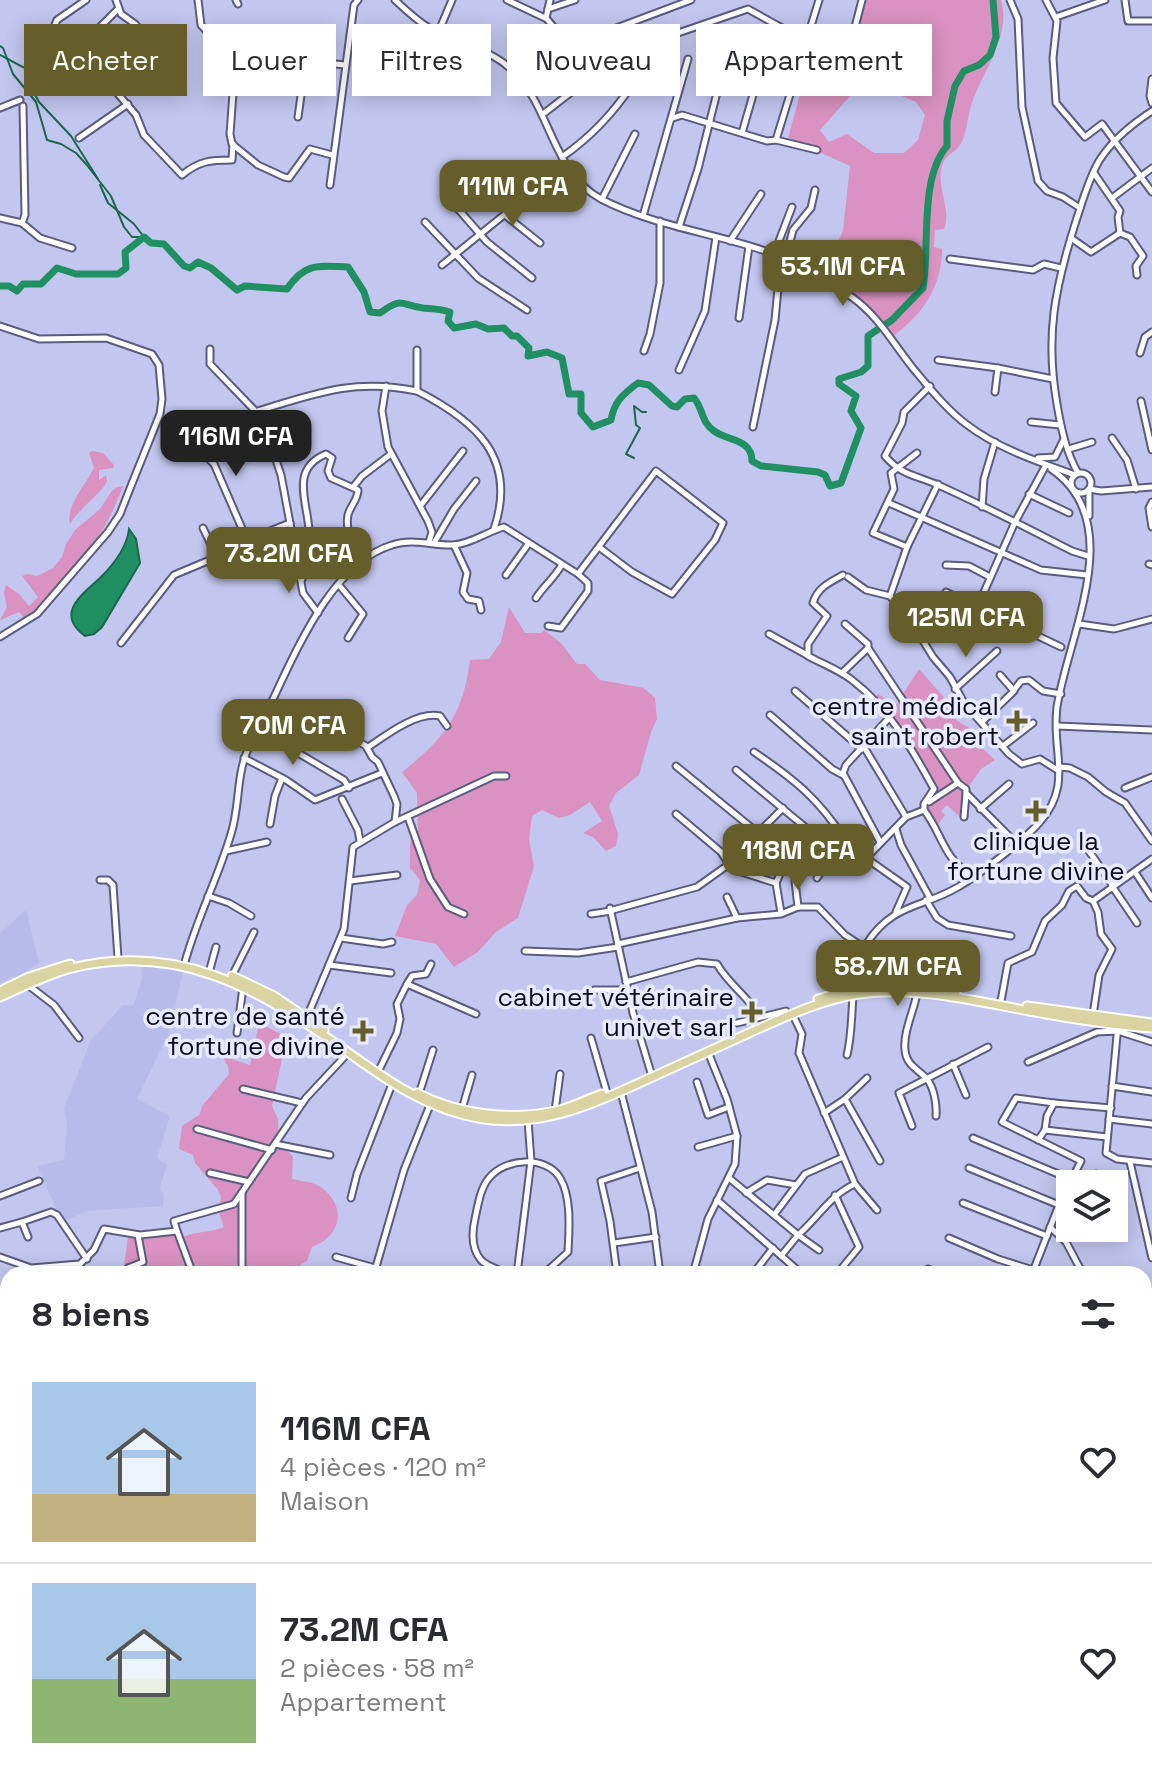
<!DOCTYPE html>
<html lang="fr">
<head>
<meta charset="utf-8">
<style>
  :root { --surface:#fff; --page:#f7f7f7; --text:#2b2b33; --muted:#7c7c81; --line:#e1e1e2; --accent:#665e2a }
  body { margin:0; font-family:"Space Grotesk",sans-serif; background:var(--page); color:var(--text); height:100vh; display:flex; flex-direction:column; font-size:30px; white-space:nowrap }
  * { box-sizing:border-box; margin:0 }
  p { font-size:26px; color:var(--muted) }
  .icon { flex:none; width:44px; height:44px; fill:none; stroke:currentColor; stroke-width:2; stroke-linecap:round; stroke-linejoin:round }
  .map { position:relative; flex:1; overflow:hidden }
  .drawer { position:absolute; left:0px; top:1266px; width:1152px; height:512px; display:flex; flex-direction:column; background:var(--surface); border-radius:24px 24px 0 0; box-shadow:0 4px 20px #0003 }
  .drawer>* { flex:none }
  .banner { position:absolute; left:24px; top:24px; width:1104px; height:72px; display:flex; gap:16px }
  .tools { position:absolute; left:1056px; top:1170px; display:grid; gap:16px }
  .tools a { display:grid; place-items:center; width:72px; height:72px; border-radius:0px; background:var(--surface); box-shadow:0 4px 20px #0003; font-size:40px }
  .price { position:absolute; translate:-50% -68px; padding:0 18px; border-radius:16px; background:var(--accent); color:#fff; font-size:26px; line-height:52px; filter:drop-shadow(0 2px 4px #0008) }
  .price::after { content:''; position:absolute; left:50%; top:48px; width:24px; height:18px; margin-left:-12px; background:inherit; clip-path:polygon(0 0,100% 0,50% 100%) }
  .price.active { background:#222; color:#fff }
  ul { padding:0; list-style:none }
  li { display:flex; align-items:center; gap:24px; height:200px; padding:0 32px }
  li+li { border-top:2px solid var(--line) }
  li span { display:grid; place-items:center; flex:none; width:224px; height:160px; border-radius:0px; color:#555 }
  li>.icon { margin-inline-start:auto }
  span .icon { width:96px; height:96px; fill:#fffc; stroke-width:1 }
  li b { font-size:34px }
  h2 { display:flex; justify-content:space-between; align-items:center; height:96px; padding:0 32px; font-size:34px }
  .tag { padding:0 28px; border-radius:0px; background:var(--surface); box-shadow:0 4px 20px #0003; font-size:28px; line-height:72px }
  .tag.active { background:var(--accent); color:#fff }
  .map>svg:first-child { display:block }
  .built { fill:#b6bbea }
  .green { fill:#d992c1; fill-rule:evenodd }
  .water { fill:#208f61; stroke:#1a684c; stroke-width:2 }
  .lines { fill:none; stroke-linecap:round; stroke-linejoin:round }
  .stream { stroke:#1a684c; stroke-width:2 }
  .river { stroke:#208f61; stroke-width:7 }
  .minor-casing { stroke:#595c7f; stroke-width:9 }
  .major-casing { stroke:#fff; stroke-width:11 }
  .minor { stroke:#fff; stroke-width:5 }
  .major { stroke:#dbd3a2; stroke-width:7 }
  .poi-dot { fill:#665e2a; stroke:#e7eafe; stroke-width:3 }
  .labels { text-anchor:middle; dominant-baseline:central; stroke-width:7; stroke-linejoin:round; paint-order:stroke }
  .poi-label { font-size:26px; fill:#0c0d1a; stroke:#e7eafe; text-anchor:end }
</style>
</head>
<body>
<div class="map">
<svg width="1152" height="1778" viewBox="0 0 1152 1778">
  <rect width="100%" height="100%" fill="#c3c7ef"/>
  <!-- built -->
  <g class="built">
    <polygon points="26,910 39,963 15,978 14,976 0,983 0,933"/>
    <polygon points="142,962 184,967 170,1030 137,1099 170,1116 157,1158 167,1165 160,1187 161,1192 164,1194 163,1206 87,1211 62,1222 37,1166 64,1160 67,1125 64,1108 91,1040 123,1005 133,1006 142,979"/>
  </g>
  <!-- green -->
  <g class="green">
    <path d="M860,0H1001C1012,37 981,73 971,106C967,118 967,133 961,143C958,150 948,154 944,161C933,183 953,211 944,229L935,230L934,247L942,249C942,288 921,317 890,338L861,303L823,278L843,230L850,166L788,138L809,62L836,78ZM876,85L916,102L925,115L918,140L904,153H874L847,134L829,142L820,130L851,95Z"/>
    <path d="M92,451L103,453L114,465L113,468L99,470V480L106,475L107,482C97,498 80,507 70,524C65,507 86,484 94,468L89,453Z"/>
    <path d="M123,486C105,537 67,587 25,619L19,612L0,620L7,607L4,593L6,585L19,594L29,606L38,597L22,576L27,574L37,576L53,568L62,557L66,544L75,530L100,509L111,492L117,487Z"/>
    <path d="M509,607L525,633H541L544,630L561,643L577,664H585L600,680L644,688L655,698L657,719L651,732L639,775L616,793L609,806L618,834L616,846L606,851L593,837L583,833L602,821L590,802L570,815L559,818L542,810L532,816L529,840L534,866L518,918L496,932L478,952L454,967L436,944L395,936L407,905L417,895L420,880L410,868V842L418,835L417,793L402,772C445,738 463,715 470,660L489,659L501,642Z"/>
    <polygon points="919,669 942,695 956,720 971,729 974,740 995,760 981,769 969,786 972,793 960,817 947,805 941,811 945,815 935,829 919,810 920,801 932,795 934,789 913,748 874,701 878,694 896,705"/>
    <path d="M259,1023L281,1034L284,1050L272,1106L278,1119L279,1141L293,1157L292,1179C301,1181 315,1182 322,1188C348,1208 340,1237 312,1247L307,1261L301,1264L298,1274H142L124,1265L129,1230L142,1238L169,1231L183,1237C197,1231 210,1233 224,1227L219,1213L221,1197L218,1190L195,1163L193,1155L179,1149L182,1126L200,1114L202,1106L229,1074L228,1066L222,1056L250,1065Z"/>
    <polygon points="742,1770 981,1770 971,1778 734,1778"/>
  </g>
  <!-- water -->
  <path class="water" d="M129,529L136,539L140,563L102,627L94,634L85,636C53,612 85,593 101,577C114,564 127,547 129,529Z"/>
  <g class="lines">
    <!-- stream -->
    <g class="stream">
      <polyline points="0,46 3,48 13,74 36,102 47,140 61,144 76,153 86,164 111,196 124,227 132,237 144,237"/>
      <path d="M0,55C14,62 26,70 41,75L42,85L35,95L39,102L71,136L98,179"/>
      <polyline points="100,185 108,203 134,224 144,237"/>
      <polyline points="634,458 626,454 640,428 636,425 634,406 642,412 646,412"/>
      <polyline points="1144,1650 1152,1647"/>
    </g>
    <!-- river -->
    <path class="river" d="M0,286H9L17,291L23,284H41L57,268L76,274H118L126,268L125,252L144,237L151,243L164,244L184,266L190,268L198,262L211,268L237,290L245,286L287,289C305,262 319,266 348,267L364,292L370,312L380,313C403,296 400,305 423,308C433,309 440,309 450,312L448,321L454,328L476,324L488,329L504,328L512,336H517L529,348L528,356L547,352L562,358L569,394H581V413L593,427L611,420C614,402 623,394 638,383L649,385L672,406L677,407L685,399L694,398C703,408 701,422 714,431C728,441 752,439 752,461L761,466L818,472L825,475L830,486L841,483L861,428L851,411L856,396L839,384V379L861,372L868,366V336L892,320L923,288C930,248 919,178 947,146V121L955,86L964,71L979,65L990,55L996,37L993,0"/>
    <defs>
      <g id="minor">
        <polyline points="116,0 121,14 135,24 160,51"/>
        <polyline points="198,0 201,25 222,48 230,66 233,93 230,134 232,144 258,165 284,177 289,178 310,149 332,155"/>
        <polyline points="236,0 238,4"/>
        <path d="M395,0C407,11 419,23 433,30C462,46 494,49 517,75C551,112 554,174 601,199C655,227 717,233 774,254C802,265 829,281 853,298C878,316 893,343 912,367C928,386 946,409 966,424C997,448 1038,462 1075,475"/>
        <polyline points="507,0 545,18"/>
        <polyline points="550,0 546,18 590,70"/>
        <polyline points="1010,0 1018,19 1022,107 1038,181 1047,191 1063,197 1080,208"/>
        <polyline points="1046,0 1057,21 1053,58 1056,103 1085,137 1102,124 1152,192"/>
        <polyline points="1125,0 1128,21 1152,21"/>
        <polyline points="548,9 575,0"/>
        <polyline points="1056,17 1105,0"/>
        <polyline points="438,33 452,0"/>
        <path d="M147,40L113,88L136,115L144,135L182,175C199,161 210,160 232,160L233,144"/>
        <polyline points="42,43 49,39 57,20 86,0"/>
        <polyline points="573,49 587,39 691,0"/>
        <polyline points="57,76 86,50 92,35 118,9"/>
        <polyline points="1152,79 1150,96 1152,103"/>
        <polyline points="0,108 20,100"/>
        <polyline points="543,114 582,84 590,70 678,33 748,9 820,49 834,63 849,50 862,0"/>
        <polyline points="298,117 305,67 316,62 345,65"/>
        <polyline points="673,118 682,115 767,141 776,140 819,0"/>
        <polyline points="742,133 757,81"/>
        <polyline points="79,138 128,104"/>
        <polyline points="776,140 817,150"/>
        <path d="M562,157C591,137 612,115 632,85"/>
        <polyline points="1094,173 1120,211 1118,217 1120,233"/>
        <polyline points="330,185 354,5 358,0"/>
        <polyline points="1112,198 1152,168"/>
        <polyline points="602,199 635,134"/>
        <polyline points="452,202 487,242 532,278"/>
        <polyline points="505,215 540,243"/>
        <polyline points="643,216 688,59"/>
        <polyline points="0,218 22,223 40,238 72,248"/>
        <polyline points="425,222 478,278 527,310"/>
        <polyline points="22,223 25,215 23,106"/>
        <polyline points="679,227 698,169 728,48"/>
        <polyline points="1071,238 1091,252 1120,233 1130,237 1143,256 1136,266 1137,275"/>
        <polyline points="730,241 761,194"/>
        <polyline points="774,254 792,207"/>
        <polyline points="950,259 1033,270 1044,264 1061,268"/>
        <polyline points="442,265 566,165"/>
        <polyline points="739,318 749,246"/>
        <polyline points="0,326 39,339 106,338 152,354 159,365 162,399 160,414 131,486 120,514 108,532 37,614 0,637"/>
        <polyline points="210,349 210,364 262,418 281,475 303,593 318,613"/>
        <path d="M417,350V391C476,421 518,458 494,529"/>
        <polyline points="644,351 650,334 660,283 660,221"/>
        <polyline points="1140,353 1145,337 1152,332"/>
        <polyline points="938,360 998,368"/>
        <polyline points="679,370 705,311 716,237"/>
        <polyline points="386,386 382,411 388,447 428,521 432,532 429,542"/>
        <path d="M930,386L904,412L902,423L885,456C902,476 916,475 938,485C983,505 1027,528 1072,551L1088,556"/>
        <polyline points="995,392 998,368 1053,379"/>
        <polyline points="1141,401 1152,450"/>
        <path d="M258,411C316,393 355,378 417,391"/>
        <polyline points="1031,422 1060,425"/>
        <polyline points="753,427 775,320 781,257 787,253 793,230 811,208 815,190"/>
        <polyline points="1112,438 1127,460 1136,489"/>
        <polyline points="190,441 214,464 247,540"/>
        <polyline points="1069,449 1092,442"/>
        <polyline points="1038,458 1055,457 1064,439"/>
        <path d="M1078,473C1066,452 1061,428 1057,404C1045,336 1055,288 1075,224C1082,203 1088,180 1099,161C1112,140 1132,124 1152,111"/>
        <circle cx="1081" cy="483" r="10"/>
        <polyline points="354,486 362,476 391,454"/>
        <polyline points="1029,494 1069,513"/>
        <polyline points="1152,502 1149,508 1152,527"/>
        <polyline points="889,503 1041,570 1087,575"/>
        <polyline points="421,505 463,451"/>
        <polyline points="982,507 984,479 995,442"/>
        <polyline points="1089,516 1089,489 1101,491 1152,487"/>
        <polyline points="203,528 217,557"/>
        <polyline points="434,543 454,509 476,481"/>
        <polyline points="454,545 467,573 463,592 468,599 479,601 481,610"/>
        <polyline points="907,547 873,533 894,489 891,473 917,453"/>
        <polyline points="1149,564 1152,565"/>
        <polyline points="946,565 969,566 990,577"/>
        <polyline points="506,575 529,543"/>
        <path d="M843,575C830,582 817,588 813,603L827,616L808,644V656C823,664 839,670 852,680C890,709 912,749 934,789L924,804V810"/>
        <polyline points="848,577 866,590 890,596 912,623 933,657 950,677 964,703 1009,754 1022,764 1040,759 1059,771"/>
        <path d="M302,579C306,564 310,546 309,530C307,500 290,469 326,454L332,458L328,471L331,478L358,490C358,500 350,506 348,515C344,535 358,543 363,560"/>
        <polyline points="339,585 363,614 348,638"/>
        <polyline points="946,592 1061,647"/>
        <polyline points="890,596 907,547 938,484"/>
        <path d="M536,598C544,586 554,578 561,566"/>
        <polyline points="977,608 1015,522 1046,465"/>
        <polyline points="845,624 868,644 868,648 958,783 966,789 966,793 1016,843"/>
        <polyline points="1079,624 1114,629 1152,619"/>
        <polyline points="548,626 561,628 588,591 588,583 578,574"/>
        <polyline points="769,634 807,655"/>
        <polyline points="121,643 174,575 217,557 247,540 290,523"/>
        <polyline points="842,673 868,648"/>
        <polyline points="955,689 997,651"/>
        <polyline points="1014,690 1021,681 1029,680 1043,691 1061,694"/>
        <polyline points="795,691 862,749"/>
        <polyline points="273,701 301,714 339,738 356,740 366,746 372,757 378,762 394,796 397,804 395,822"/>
        <polyline points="770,715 832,769 843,775"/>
        <polyline points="983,721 1014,691 1000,675"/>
        <polyline points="1057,726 1152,730"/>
        <polyline points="259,730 344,780 349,788"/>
        <polyline points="1003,746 1033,723"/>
        <polyline points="864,747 906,817"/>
        <path d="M367,748C386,735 417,711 440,716L447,726"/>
        <path d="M754,752C794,779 819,799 845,840"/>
        <polyline points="244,758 286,780 315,800 382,773"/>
        <polyline points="676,766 758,833 783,808"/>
        <polyline points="1060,767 1070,768 1088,777 1106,792 1125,803 1152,841"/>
        <polyline points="736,770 834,851"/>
        <polyline points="1125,788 1152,777"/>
        <polyline points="342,799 358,830 360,841"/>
        <polyline points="929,802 958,783"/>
        <polyline points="980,809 1009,784"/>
        <polyline points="676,814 721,852 732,869 776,883"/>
        <polyline points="408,817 430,879 448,907 464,914"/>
        <polyline points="964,817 966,794"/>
        <polyline points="270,824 275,796 282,778"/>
        <polyline points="896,829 901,845 930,898"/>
        <polyline points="880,842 843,773 846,765 889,718"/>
        <polyline points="226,851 267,842"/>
        <polyline points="1089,851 1113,886"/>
        <path d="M866,858L906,817L924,810C943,835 942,857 972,876"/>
        <polyline points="1135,872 1152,898"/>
        <polyline points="817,878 834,851 847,841 866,858 907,887 896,912"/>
        <polyline points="100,880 108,880 113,885 118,958"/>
        <polyline points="350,881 397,875"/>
        <polyline points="1112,886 1137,923"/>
        <polyline points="208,896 229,903 251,916"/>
        <polyline points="926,900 937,918 948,925 1011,936"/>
        <polyline points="798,907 795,881 802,868"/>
        <polyline points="610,908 633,1013 651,1073"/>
        <polyline points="613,910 697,887 728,865"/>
        <polyline points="781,913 776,883 786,860"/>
        <polyline points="591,914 611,911"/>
        <polyline points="737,918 781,914 798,907 818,907 845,935 863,947"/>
        <polyline points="341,938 383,944 392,942"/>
        <polyline points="618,944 737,918 727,897"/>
        <polyline points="525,951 578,953 618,947"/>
        <path d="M185,962C197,918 218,878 231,834C240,806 236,776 248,749C283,689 319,567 392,545C413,538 432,546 453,545C471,544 488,531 504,527L578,574L656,471L723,523L715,540L672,594L632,572L599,547"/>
        <polyline points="329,965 391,973"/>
        <polyline points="210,969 216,947"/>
        <polyline points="857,975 868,988"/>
        <polyline points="231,978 254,932"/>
        <path d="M626,982L698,962L717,964C728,984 748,996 760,1017"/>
        <polyline points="407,984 412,976 426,974 431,964"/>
        <polyline points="28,985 54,1005 79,1038"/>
        <polyline points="594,990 627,990"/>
        <path d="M917,993C914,1011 903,1032 905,1050C906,1065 918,1069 927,1079C934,1088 937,1105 936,1116"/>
        <polyline points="1001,1001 1008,963 1032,952 1045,921 1062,905 1069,891 1077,886 1086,898 1093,901"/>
        <polyline points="792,1013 802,1034 799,1053 855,1184 877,1210"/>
        <polyline points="1093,1015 1099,975 1112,949 1101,934 1098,912 1093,901 1152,859"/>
        <polyline points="307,1017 344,929 353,847 395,822 494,776 506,776"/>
        <polyline points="737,1023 786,1011"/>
        <polyline points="1118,1025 1106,1153 1117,1159 1152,1163"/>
        <polyline points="237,1033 243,987"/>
        <polyline points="591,1038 607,1093"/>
        <path d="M847,1055C856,1020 847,972 867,943C893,903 923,908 958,887C979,875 1024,840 1039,823C1074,785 1051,751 1057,707C1068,635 1129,522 1051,469"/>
        <polyline points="1028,1062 1097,1032 1118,1031 1152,1042"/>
        <polyline points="953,1064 966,1095"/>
        <polyline points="379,1070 397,1033 400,1019 397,1004 407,984 476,1014"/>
        <polyline points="697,1082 708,1115 729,1107"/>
        <polyline points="1112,1086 1152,1092"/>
        <polyline points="243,1089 302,1103"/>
        <polyline points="621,1092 652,1212 660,1274"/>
        <polyline points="419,1094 433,1050"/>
        <polyline points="845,1099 880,1161"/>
        <polyline points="462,1109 472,1075"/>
        <polyline points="555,1111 560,1074"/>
        <polyline points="824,1113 845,1099 867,1078"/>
        <polyline points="1109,1119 1152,1124"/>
        <polyline points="912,1126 899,1093 988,1047"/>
        <polyline points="197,1129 272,1150"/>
        <polyline points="1045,1130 1047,1116 1054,1103 1111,1108"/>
        <polyline points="973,1138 1070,1179"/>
        <polyline points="1038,1140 1045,1130 1107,1137"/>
        <polyline points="275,1144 330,1155"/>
        <polyline points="698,1147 737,1136"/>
        <polyline points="1130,1162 1152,1258"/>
        <polyline points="969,1168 1059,1205 1081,1161 1002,1122 1016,1098 1054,1103"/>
        <polyline points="210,1173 249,1182"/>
        <path d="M729,1178L798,1235C818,1218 830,1195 855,1184"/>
        <polyline points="1093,1184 1096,1174"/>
        <polyline points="746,1193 767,1180 796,1185"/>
        <polyline points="835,1195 859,1247 837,1274"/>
        <polyline points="0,1196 39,1181"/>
        <polyline points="351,1198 357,1174 392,1084"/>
        <polyline points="717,1200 802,1274"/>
        <polyline points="963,1203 1047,1236"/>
        <polyline points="774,1215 805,1174 843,1157"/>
        <polyline points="22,1222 51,1212 57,1215 87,1259"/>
        <polyline points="1050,1227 1066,1242 1083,1274"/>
        <polyline points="0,1228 22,1222 28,1237"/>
        <polyline points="177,1231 193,1274"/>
        <polyline points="949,1238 998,1259 1033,1270"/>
        <polyline points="614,1243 656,1237"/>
        <polyline points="781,1256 798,1235 819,1250"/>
        <polyline points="0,1257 31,1268 80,1264 94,1250 104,1229 140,1235 177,1231 174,1221 234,1204 306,1098 348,1053"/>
        <polyline points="336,1257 375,1268"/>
        <polyline points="128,1268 143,1262 138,1235"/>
        <polyline points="928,1269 940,1274"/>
        <polyline points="242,1274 242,1193"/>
        <polyline points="374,1274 404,1170 430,1105"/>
        <path d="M509,1274C501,1270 487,1267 481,1260C471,1248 472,1232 475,1219C478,1205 480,1189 489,1178C505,1158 546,1155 560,1178C572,1198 569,1230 568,1252L547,1271L534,1274"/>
        <polyline points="517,1274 531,1161 528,1120"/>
        <polyline points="617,1274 610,1221 601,1181 640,1168"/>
        <polyline points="693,1274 708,1219 735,1164 737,1136 727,1099 708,1052"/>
        <polyline points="753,1274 773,1248"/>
        <polyline points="1032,1274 1059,1205"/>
        <polyline points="1144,1291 1152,1291"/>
        <polyline points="0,1294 8,1296"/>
        <polyline points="0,1329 8,1331"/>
        <polyline points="1144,1333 1152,1330"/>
        <polyline points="0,1363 8,1365"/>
        <polyline points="0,1402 8,1387"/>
        <polyline points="0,1416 8,1419"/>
        <polyline points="1144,1464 1152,1476"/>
        <polyline points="0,1478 8,1478"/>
        <polyline points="1144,1514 1152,1509"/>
        <polyline points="1144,1524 1152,1536"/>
        <polyline points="1144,1567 1152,1561"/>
        <polyline points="0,1568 1,1529"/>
        <polyline points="1144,1597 1152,1596"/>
        <polyline points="0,1657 8,1657"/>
        <polyline points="0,1769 8,1769"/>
        <polyline points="53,1770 56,1778"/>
        <polyline points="112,1770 113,1777"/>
        <polyline points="150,1770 150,1778"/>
        <polyline points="252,1770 252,1778"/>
        <polyline points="283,1770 284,1778"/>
        <polyline points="317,1770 317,1778"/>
        <polyline points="369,1770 369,1778"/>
        <polyline points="213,1778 213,1770"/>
        <polyline points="995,1778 1002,1775 1018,1778"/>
        <polyline points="1080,1778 1082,1770"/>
        <polyline points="1149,1778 1152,1766"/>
      </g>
      <g id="major">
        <polyline points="232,976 274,996 324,1030"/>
        <polyline points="0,991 29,977 70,964"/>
        <path d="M0,997C22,987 45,976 68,969C177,941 257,988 342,1048C386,1080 428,1110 483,1119C539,1127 587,1107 637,1084C674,1067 712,1050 749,1033C785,1017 820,1000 859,994C914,986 971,1000 1024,1010C1066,1018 1109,1025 1152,1028"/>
        <path d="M818,999C864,984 910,985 956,993"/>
        <polyline points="1027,1006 1152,1023"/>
        <path d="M417,1093C459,1115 514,1121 560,1110C574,1106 588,1099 602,1094"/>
      </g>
    </defs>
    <!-- minor casing -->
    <use href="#minor" class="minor-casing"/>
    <!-- major casing -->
    <use href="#major" class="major-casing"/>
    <!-- minor -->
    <use href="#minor" class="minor"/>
    <!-- major -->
    <use href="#major" class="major"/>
  </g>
  <!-- markers -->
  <g class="poi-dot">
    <path d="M1013 709h8v8h8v8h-8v8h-8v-8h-8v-8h8z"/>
    <path d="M1032 799h8v8h8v8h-8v8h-8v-8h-8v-8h8z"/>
    <path d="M748 1000h8v8h8v8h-8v8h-8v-8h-8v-8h8z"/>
    <path d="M359 1019h8v8h8v8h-8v8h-8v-8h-8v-8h8z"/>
  </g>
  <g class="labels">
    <!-- poi labels -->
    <g class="poi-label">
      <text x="999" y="706">centre médical<tspan x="999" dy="30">saint robert</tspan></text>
      <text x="1036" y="841" text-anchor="middle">clinique la<tspan x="1036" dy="30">fortune divine</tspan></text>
      <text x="734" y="997">cabinet vétérinaire<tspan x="734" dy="30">univet sarl</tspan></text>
      <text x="345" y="1016">centre de santé<tspan x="345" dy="30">fortune divine</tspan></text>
    </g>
  </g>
</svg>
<div class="tools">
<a><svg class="icon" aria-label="layers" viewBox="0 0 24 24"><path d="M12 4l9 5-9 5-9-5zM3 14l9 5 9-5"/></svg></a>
</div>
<b class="price" style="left:513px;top:228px">111M CFA</b>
<b class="price" style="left:843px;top:308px">53.1M CFA</b>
<b class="price active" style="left:236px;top:478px">116M CFA</b>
<b class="price" style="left:289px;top:595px">73.2M CFA</b>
<b class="price" style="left:966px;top:659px">125M CFA</b>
<b class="price" style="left:293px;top:767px">70M CFA</b>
<b class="price" style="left:798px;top:892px">118M CFA</b>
<b class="price" style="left:898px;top:1008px">58.7M CFA</b>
<div class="banner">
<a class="tag active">Acheter</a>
<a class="tag">Louer</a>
<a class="tag">Filtres</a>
<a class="tag">Nouveau</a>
<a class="tag">Appartement</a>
</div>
<section class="drawer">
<h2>8 biens<svg class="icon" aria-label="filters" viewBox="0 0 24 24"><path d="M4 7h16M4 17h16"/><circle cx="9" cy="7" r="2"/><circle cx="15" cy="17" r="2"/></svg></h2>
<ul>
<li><span style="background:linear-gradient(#a9c7e8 70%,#c2b280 0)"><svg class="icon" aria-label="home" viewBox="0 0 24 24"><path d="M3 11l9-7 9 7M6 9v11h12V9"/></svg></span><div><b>116M CFA</b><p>4 pièces · 120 m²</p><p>Maison</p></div><svg class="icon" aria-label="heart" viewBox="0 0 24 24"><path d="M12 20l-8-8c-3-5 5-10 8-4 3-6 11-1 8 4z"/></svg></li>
<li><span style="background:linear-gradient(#a9c7e8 60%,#8fb573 0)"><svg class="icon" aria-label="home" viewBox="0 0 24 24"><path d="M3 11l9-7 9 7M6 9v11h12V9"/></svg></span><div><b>73.2M CFA</b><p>2 pièces · 58 m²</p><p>Appartement</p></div><svg class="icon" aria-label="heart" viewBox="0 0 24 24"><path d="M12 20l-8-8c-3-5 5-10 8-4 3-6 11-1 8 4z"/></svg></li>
</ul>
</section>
</div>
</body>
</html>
